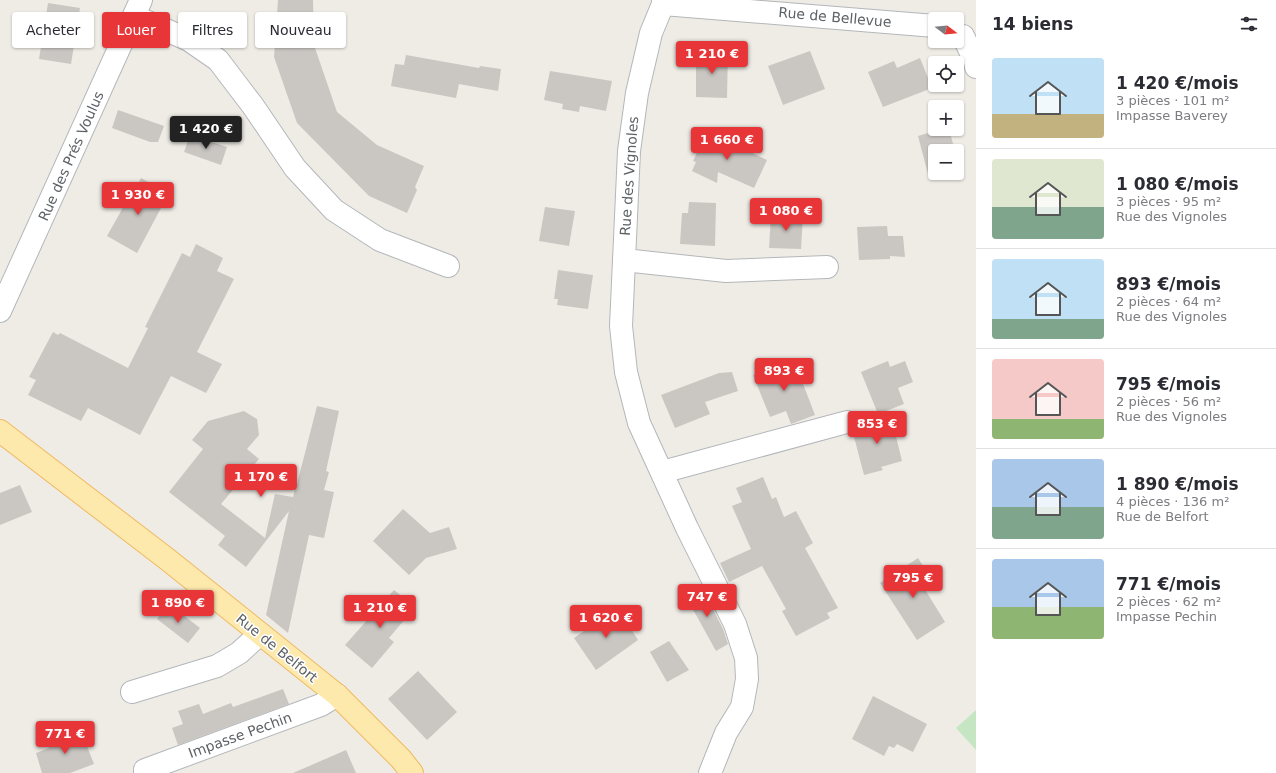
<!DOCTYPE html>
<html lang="fr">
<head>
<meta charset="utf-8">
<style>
  :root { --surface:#fff; --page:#f7f7f7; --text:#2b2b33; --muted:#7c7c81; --line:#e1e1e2; --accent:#e73538 }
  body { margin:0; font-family:"DejaVu Sans",sans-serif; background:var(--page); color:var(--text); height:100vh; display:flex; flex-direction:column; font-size:15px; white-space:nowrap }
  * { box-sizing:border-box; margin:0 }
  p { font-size:13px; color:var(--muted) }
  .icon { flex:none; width:22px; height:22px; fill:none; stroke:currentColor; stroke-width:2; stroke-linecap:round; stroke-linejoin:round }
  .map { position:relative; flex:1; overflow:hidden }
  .panel { display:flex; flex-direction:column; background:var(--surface); width:300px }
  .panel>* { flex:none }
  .top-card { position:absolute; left:12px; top:12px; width:380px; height:36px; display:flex; gap:8px }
  .needle { width:26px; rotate:106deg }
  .buttons { position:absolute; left:928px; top:12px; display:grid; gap:8px }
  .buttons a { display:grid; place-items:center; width:36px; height:36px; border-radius:4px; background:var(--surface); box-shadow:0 1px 3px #0004; font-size:20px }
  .price { position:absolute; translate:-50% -34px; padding:0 9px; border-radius:4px; background:var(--accent); color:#fff; font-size:13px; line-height:26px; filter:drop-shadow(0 1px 2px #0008) }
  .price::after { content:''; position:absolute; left:50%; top:24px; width:12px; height:9px; margin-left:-6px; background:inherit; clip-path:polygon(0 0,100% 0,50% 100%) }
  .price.on { background:#222; color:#fff }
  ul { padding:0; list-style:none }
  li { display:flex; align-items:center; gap:12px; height:100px; padding:0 16px }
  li+li { border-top:1px solid var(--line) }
  li span { display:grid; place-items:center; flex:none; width:112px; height:80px; border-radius:4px; color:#555 }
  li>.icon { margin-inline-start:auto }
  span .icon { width:48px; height:48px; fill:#fffc; stroke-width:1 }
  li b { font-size:17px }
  h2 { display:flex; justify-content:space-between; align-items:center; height:48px; padding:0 16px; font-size:17px }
  .pill { padding:0 14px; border-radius:4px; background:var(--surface); box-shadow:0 1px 3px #0004; font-size:14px; line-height:36px }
  .pill.on { background:var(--accent); color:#fff }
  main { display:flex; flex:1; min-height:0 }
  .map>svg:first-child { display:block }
  .green { fill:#c6e6c3 }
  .building { fill:#cac7c3 }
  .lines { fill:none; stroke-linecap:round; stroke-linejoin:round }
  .minor-casing { stroke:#b3b7ba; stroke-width:24 }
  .major-casing { stroke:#efb95f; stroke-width:24 }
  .minor { stroke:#fff; stroke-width:22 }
  .major { stroke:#fee9ad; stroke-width:22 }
  .labels { text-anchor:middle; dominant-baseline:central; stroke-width:3; stroke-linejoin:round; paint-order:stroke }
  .street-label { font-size:14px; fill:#5d6266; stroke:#fff }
</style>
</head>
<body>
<main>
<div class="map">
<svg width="976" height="773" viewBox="0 0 976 773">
  <rect width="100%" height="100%" fill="#efece6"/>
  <!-- green -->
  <polygon class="green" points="976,710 976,750 956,728"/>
  <!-- building -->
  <g class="building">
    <polygon points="278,0 313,0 314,45 337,112 377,145 424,166 415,187 417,190 407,213 369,196 297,123 274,57"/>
    <polygon points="48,3 80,8 71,64 39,59"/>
    <polygon points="810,51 825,89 783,105 768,66"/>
    <polygon points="696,52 728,52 727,98 696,97"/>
    <polygon points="406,55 479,68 480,66 501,69 498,91 459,84 456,98 391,86 395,64 404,65"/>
    <polygon points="920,58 932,88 883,107 868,72 894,61 897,68"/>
    <polygon points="550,71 612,81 606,111 580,106 579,112 562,109 563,104 544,100"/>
    <polygon points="118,110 164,126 158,142 150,142 112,128"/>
    <polygon points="941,129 949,129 955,151 935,151 935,173 948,173 929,178 918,136"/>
    <polygon points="707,132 767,160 754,188 718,172 717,183 692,171 696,162 693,161"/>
    <polygon points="190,135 227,147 221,165 184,152"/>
    <polygon points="141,178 169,193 137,253 107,236 130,195 132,196"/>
    <polygon points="689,202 716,203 715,246 680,244 682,213 688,213"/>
    <polygon points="545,207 575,211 569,246 539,241"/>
    <polygon points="771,214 803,215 801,249 769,248"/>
    <polygon points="887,226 888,236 903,236 905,257 890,256 890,259 859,260 857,227"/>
    <polygon points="196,244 223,258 217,271 234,279 197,352 222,364 206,393 171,376 140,435 88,408 81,421 28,395 36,380 29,377 53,332 58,335 60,333 128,368 148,328 145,327 182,253 190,257"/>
    <polygon points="558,270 593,275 588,309 557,305 558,299 554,299"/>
    <polygon points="788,361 789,365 795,363 815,415 791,424 786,411 770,417 753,375"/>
    <polygon points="888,361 890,367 905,361 913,382 898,388 904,404 878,414 861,372"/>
    <polygon points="732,372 738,391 705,402 710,414 675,428 661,395 719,373"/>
    <polygon points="317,406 339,411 326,471 329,472 324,490 334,492 324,538 309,535 288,633 266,615 289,511 246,567 218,545 225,536 169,492 203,449 192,440 208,421 244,411 257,419 259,435 247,449 259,459 221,504 265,538 275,494 293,497 296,484 297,484"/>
    <polygon points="891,416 902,461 881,467 883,470 864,475 853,433 856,431 859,424"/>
    <polygon points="763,477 772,499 776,497 784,517 796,511 813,543 805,548 838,608 827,613 830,618 796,636 782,611 786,609 762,566 729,582 720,563 751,549 732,506 742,502 736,488"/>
    <polygon points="20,485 32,512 0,525 0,493"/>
    <polygon points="403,509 430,533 449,527 457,549 426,558 409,575 373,541"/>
    <polygon points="918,558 930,577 921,583 945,622 917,640 880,583"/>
    <polygon points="701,586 723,629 728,644 716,651 685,595"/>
    <polygon points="394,590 415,607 389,638 394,642 372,668 345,645"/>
    <polygon points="169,604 200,628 188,643 157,619"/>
    <polygon points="619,610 638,640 596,670 574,638 607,615 609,617"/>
    <polygon points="669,641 689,670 667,682 650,652"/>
    <polygon points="418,671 457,712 427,740 388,699"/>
    <polygon points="283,689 289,704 178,745 172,728 183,724 178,711 199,704 203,714 231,703 233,707"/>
    <polygon points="873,696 927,724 913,752 897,744 894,748 889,746 884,756 852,739"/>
    <polygon points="81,731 94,764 70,773 42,773 36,753 49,748 47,743"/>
    <polygon points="346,750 356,773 293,773"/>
  </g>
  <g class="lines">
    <defs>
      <g id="minor">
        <polyline points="663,0 663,4 651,33 637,93 629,151 621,326 626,372 639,423 687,528 735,624 746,658 747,679 742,707 726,733 710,773"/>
        <polyline points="663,4 935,26"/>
        <polyline points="134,16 189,40 218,60 253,106 295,168 334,210 380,240 448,266"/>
        <polyline points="963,36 975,61 976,67"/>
        <polyline points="624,260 726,271 827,267"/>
        <polyline points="0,311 141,0"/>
        <polyline points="662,472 847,422"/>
        <polyline points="132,692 217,666 239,653 260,634"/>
        <polyline points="145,773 145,770 321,705 337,695"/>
      </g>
      <polyline id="major" points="0,431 167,559 337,695 401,759 412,773"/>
    </defs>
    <!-- minor casing -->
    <use href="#minor" class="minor-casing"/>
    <!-- major casing -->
    <use href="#major" class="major-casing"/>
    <!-- minor -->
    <use href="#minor" class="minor"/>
    <!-- major -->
    <use href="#major" class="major"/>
  </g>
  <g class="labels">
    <!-- street labels -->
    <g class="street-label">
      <text transform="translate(835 17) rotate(5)">Rue de Bellevue</text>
      <text transform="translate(71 156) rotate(-66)">Rue des Prés Voulus</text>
      <text transform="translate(629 176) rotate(-86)">Rue des Vignoles</text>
      <text transform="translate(277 648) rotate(39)">Rue de Belfort</text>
      <text transform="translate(240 735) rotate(-20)">Impasse Pechin</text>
    </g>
  </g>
</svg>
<div class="buttons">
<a><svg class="needle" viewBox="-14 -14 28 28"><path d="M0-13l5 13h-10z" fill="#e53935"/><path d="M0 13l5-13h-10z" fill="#7c7c81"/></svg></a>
<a><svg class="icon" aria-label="locate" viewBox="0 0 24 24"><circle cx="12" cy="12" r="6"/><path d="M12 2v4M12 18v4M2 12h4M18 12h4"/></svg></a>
<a>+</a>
<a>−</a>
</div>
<b class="price" style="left:712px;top:75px">1 210 €</b>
<b class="price on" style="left:206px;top:150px">1 420 €</b>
<b class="price" style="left:727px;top:161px">1 660 €</b>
<b class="price" style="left:138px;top:216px">1 930 €</b>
<b class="price" style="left:786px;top:232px">1 080 €</b>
<b class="price" style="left:784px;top:392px">893 €</b>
<b class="price" style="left:877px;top:445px">853 €</b>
<b class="price" style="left:261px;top:498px">1 170 €</b>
<b class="price" style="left:913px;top:599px">795 €</b>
<b class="price" style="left:707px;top:618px">747 €</b>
<b class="price" style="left:178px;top:624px">1 890 €</b>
<b class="price" style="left:380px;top:629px">1 210 €</b>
<b class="price" style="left:606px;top:639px">1 620 €</b>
<b class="price" style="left:65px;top:755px">771 €</b>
<div class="top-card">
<a class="pill">Acheter</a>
<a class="pill on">Louer</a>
<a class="pill">Filtres</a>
<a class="pill">Nouveau</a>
</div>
</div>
<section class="panel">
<h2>14 biens<svg class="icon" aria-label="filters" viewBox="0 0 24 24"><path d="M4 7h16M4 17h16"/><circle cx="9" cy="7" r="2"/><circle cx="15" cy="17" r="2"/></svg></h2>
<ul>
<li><span style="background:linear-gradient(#bfe0f5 70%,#c2b280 0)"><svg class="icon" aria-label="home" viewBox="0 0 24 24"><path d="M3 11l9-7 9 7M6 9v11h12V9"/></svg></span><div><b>1 420 €/mois</b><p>3 pièces · 101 m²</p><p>Impasse Baverey</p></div></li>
<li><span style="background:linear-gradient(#dfe7d0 60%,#7fa58c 0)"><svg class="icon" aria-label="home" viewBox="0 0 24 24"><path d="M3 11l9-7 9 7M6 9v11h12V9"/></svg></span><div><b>1 080 €/mois</b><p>3 pièces · 95 m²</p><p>Rue des Vignoles</p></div></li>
<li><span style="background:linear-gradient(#bfe0f5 75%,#7fa58c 0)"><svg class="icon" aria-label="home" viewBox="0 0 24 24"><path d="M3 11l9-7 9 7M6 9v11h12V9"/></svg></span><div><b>893 €/mois</b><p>2 pièces · 64 m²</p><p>Rue des Vignoles</p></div></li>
<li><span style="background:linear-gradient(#f6c9c9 75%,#8fb573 0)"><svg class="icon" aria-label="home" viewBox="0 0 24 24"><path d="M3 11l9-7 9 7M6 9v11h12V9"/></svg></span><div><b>795 €/mois</b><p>2 pièces · 56 m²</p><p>Rue des Vignoles</p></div></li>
<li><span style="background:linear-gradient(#a9c7e8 60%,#7fa58c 0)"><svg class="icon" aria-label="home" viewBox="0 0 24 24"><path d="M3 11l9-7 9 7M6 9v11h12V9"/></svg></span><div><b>1 890 €/mois</b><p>4 pièces · 136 m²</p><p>Rue de Belfort</p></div></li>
<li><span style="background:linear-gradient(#a9c7e8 60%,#8fb573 0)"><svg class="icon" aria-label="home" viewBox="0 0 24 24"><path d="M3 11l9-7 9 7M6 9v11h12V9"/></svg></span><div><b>771 €/mois</b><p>2 pièces · 62 m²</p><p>Impasse Pechin</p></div></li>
</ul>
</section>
</main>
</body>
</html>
